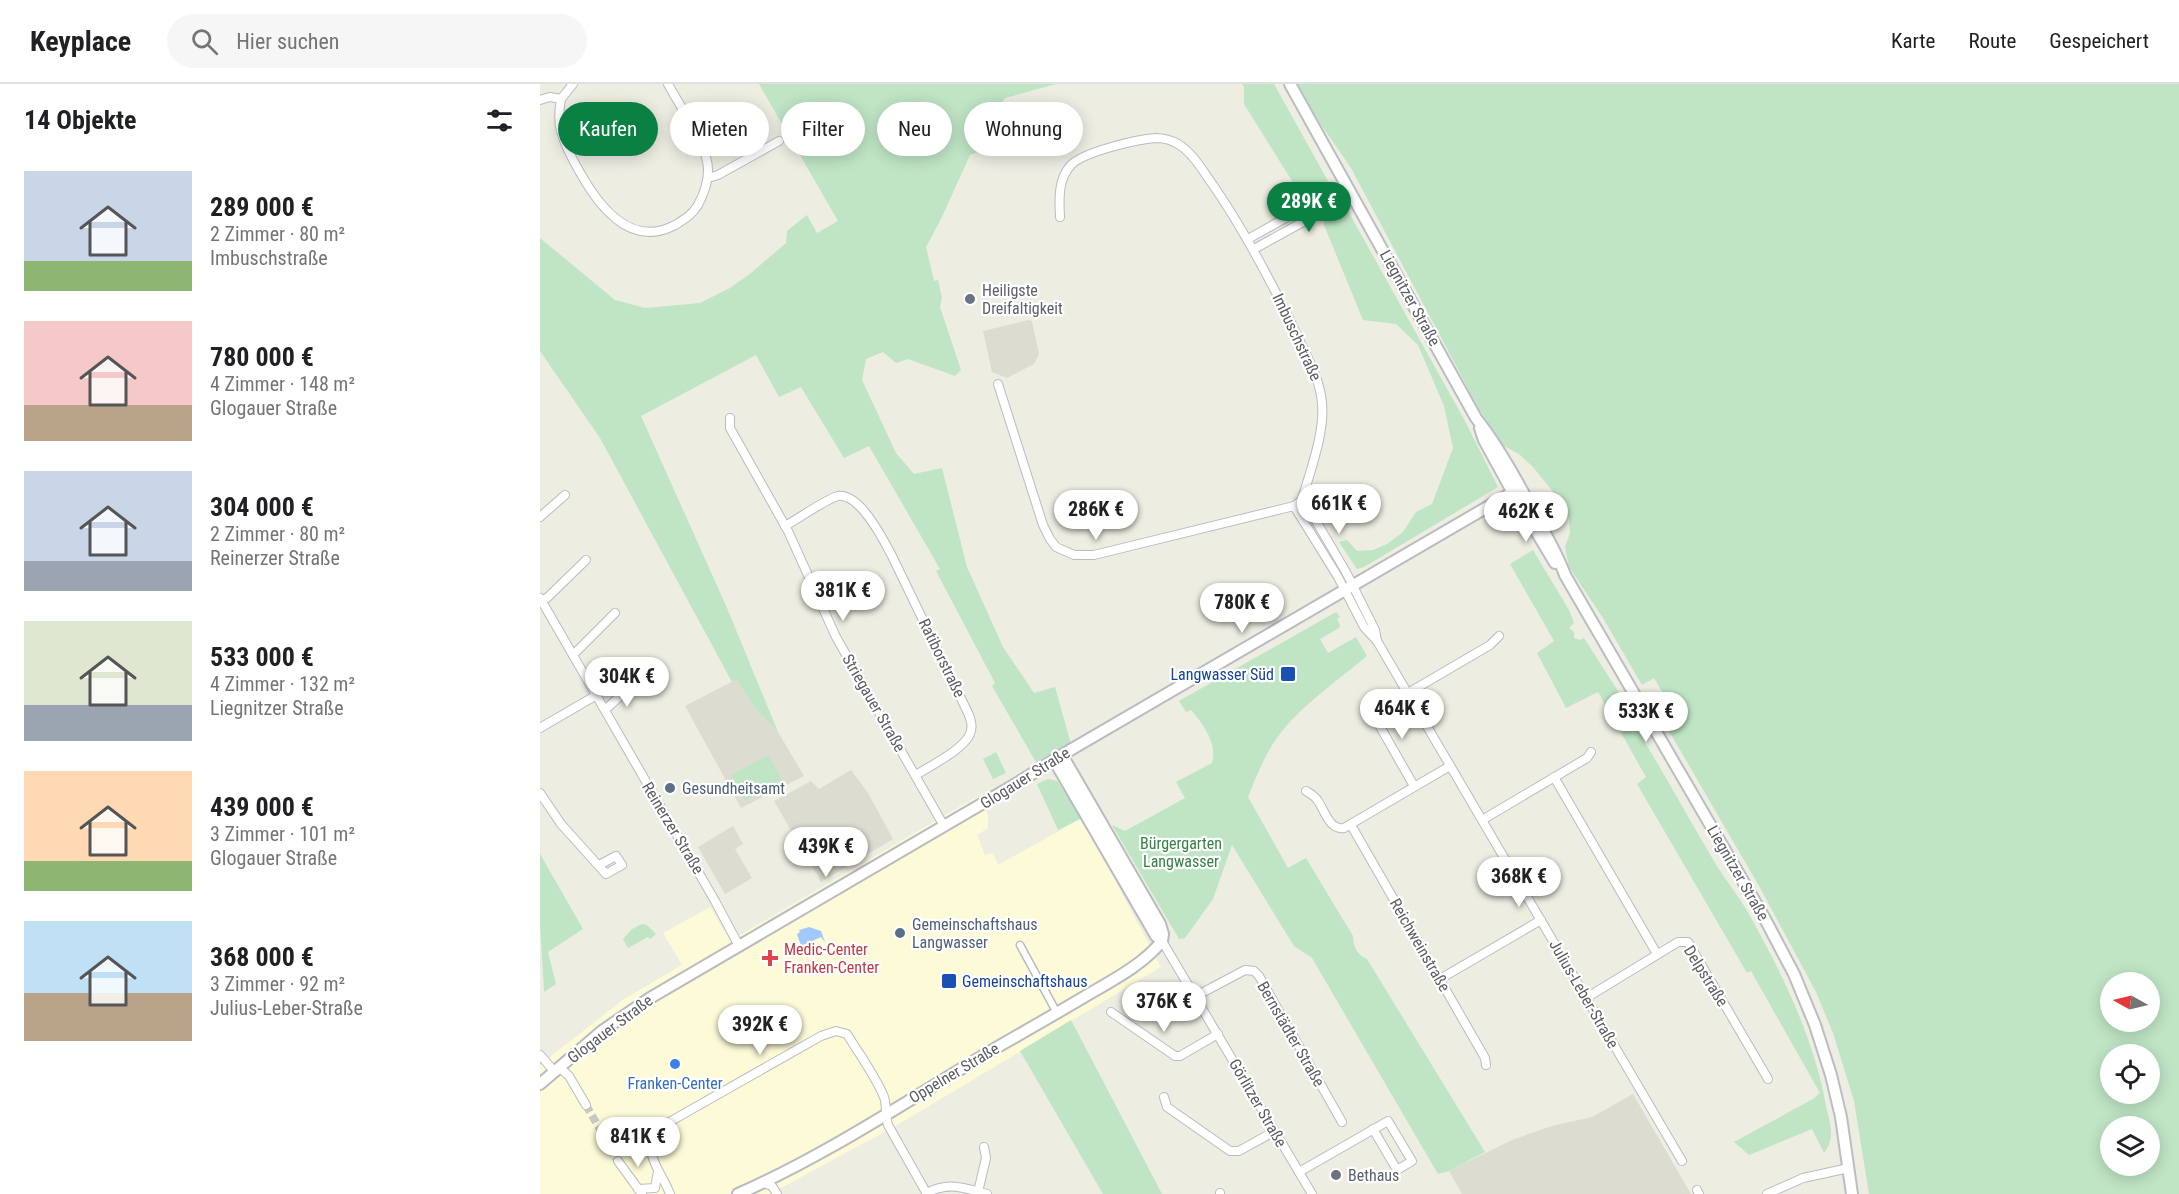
<!DOCTYPE html>
<html lang="de">
<head>
<meta charset="utf-8">
<style>
  :root { --surface:#fff; --page:#f6f6f6; --text:#202124; --muted:#757577; --line:#e0e0e0; --accent:#0b8043 }
  body { margin:0; font-family:"Roboto Condensed",sans-serif; background:var(--page); color:var(--text); height:100vh; display:flex; flex-direction:column; font-size:22px; white-space:nowrap }
  * { box-sizing:border-box; margin:0 }
  p { font-size:20px; color:var(--muted) }
  .icon { flex:none; width:33px; height:33px; fill:none; stroke:currentColor; stroke-width:2; stroke-linecap:round; stroke-linejoin:round }
  .map { position:relative; flex:1; overflow:hidden }
  .side { display:flex; flex-direction:column; background:var(--surface); width:540px }
  .side>* { flex:none }
  .top-card { position:absolute; left:18px; top:18px; width:570px; height:54px; display:flex; gap:12px }
  .needle { width:39px; rotate:278deg }
  .buttons { position:absolute; left:1560px; top:888px; display:grid; gap:12px }
  .buttons a { display:grid; place-items:center; width:60px; height:60px; border-radius:50%; background:var(--surface); box-shadow:0 3px 15px #0003; font-size:30px }
  .price { position:absolute; translate:-50% -51px; padding:0 14px; border-radius:21px; background:#fff; color:#222; font-size:20px; line-height:39px; filter:drop-shadow(0 2px 3px #0008) }
  .price::after { content:''; position:absolute; left:50%; top:36px; width:18px; height:14px; margin-left:-9px; background:inherit; clip-path:polygon(0 0,100% 0,50% 100%) }
  .price.current { background:var(--accent); color:#fff }
  ul { padding:0; list-style:none }
  li { display:flex; align-items:center; gap:18px; height:150px; padding:0 24px }
  li span { display:grid; place-items:center; flex:none; width:168px; height:120px; border-radius:0px; color:#555 }
  li>.icon { margin-inline-start:auto }
  span .icon { width:72px; height:72px; fill:#fffc; stroke-width:1 }
  li b { font-size:26px }
  h2 { display:flex; justify-content:space-between; align-items:center; height:72px; padding:0 24px; font-size:26px }
  .tag { padding:0 21px; border-radius:27px; background:var(--surface); box-shadow:0 3px 15px #0003; font-size:21px; line-height:54px }
  .tag.current { background:var(--accent); color:#fff }
  header { display:flex; align-items:center; gap:36px; box-sizing:border-box; height:84px; padding:0 30px; background:var(--surface); border-bottom:2px solid var(--line) }
  header strong { font-size:28px }
  nav { display:flex; gap:33px; margin-inline-start:auto; font-size:21px }
  .search { width:420px; height:54px; background:var(--page); display:flex; align-items:center; gap:15px; box-sizing:border-box; padding:0 21px; border-radius:33px; color:var(--muted); font-size:22px }
  main { display:flex; flex:1; min-height:0 }
  .map>svg:first-child { display:block }
  .commercial { fill:#fdfad8 }
  .education { fill:#dddcd1 }
  .green { fill:#bfe5c5; fill-rule:evenodd }
  .water { fill:#a2c8fe }
  .lines { fill:none; stroke-linecap:round; stroke-linejoin:round }
  .minor-tunnel { stroke:#c8c9c2; stroke-width:8; stroke-dasharray:8 4; stroke-linecap:butt }
  .pedestrian-casing { stroke:#babbc1; stroke-width:9 }
  .minor-casing { stroke:#babbc1; stroke-width:10 }
  .tertiary-casing { stroke:#babbc1; stroke-width:14 }
  .secondary-casing { stroke:#bbbdc4; stroke-width:14 }
  .pedestrian { stroke:#fff; stroke-width:6 }
  .minor { stroke:#fff; stroke-width:8 }
  .tertiary { stroke:#fff; stroke-width:10 }
  .secondary { stroke:#fff; stroke-width:10 }
  .worship-dot { fill:#6b7280; stroke:#fff; stroke-width:2 }
  .transit-dot { fill:#1a4fb4; stroke:#fff; stroke-width:2 }
  .service-dot { fill:#5c6f8a; stroke:#fff; stroke-width:2 }
  .health-dot { fill:#e0444e; stroke:#fff; stroke-width:2 }
  .shop-dot { fill:#3f7fe0; stroke:#fff; stroke-width:2 }
  .labels { text-anchor:middle; dominant-baseline:central; stroke-width:4.5; stroke-linejoin:round; paint-order:stroke }
  .worship-label { font-size:16px; fill:#5b616d; stroke:#fff; text-anchor:start }
  .street-label { font-size:16px; fill:#5b5d63; stroke:#fff }
  .transit-label { font-size:16px; fill:#164399; stroke:#fff; text-anchor:end }
  .service-label { font-size:16px; fill:#4e5e75; stroke:#fff; text-anchor:start }
  .park-label { font-size:16px; fill:#348143; stroke:#fff }
  .health-label { font-size:16px; fill:#be3a42; stroke:#fff; text-anchor:start }
  .shop-label { font-size:16px; fill:#366cbe; stroke:#fff }
</style>
</head>
<body>
<header>
<strong>Keyplace</strong>
<div class="search"><svg class="icon" aria-label="search" viewBox="0 0 24 24"><circle cx="10" cy="10" r="6"/><path d="M15 15l6 6"/></svg>Hier suchen</div>
<nav><a>Karte</a><a>Route</a><a>Gespeichert</a></nav>
</header>
<main>
<section class="side">
<h2>14 Objekte<svg class="icon" aria-label="filters" viewBox="0 0 24 24"><path d="M4 7h16M4 17h16"/><circle cx="9" cy="7" r="2"/><circle cx="15" cy="17" r="2"/></svg></h2>
<ul>
<li><span style="background:linear-gradient(#c9d6e8 75%,#8fb573 0)"><svg class="icon" aria-label="home" viewBox="0 0 24 24"><path d="M3 11l9-7 9 7M6 9v11h12V9"/></svg></span><div><b>289 000 €</b><p>2 Zimmer · 80 m²</p><p>Imbuschstraße</p></div></li>
<li><span style="background:linear-gradient(#f6c9c9 70%,#b9a48a 0)"><svg class="icon" aria-label="home" viewBox="0 0 24 24"><path d="M3 11l9-7 9 7M6 9v11h12V9"/></svg></span><div><b>780 000 €</b><p>4 Zimmer · 148 m²</p><p>Glogauer Straße</p></div></li>
<li><span style="background:linear-gradient(#c9d6e8 75%,#9aa5b1 0)"><svg class="icon" aria-label="home" viewBox="0 0 24 24"><path d="M3 11l9-7 9 7M6 9v11h12V9"/></svg></span><div><b>304 000 €</b><p>2 Zimmer · 80 m²</p><p>Reinerzer Straße</p></div></li>
<li><span style="background:linear-gradient(#dfe7d0 70%,#9aa5b1 0)"><svg class="icon" aria-label="home" viewBox="0 0 24 24"><path d="M3 11l9-7 9 7M6 9v11h12V9"/></svg></span><div><b>533 000 €</b><p>4 Zimmer · 132 m²</p><p>Liegnitzer Straße</p></div></li>
<li><span style="background:linear-gradient(#ffd9b3 75%,#8fb573 0)"><svg class="icon" aria-label="home" viewBox="0 0 24 24"><path d="M3 11l9-7 9 7M6 9v11h12V9"/></svg></span><div><b>439 000 €</b><p>3 Zimmer · 101 m²</p><p>Glogauer Straße</p></div></li>
<li><span style="background:linear-gradient(#bfe0f5 60%,#b9a48a 0)"><svg class="icon" aria-label="home" viewBox="0 0 24 24"><path d="M3 11l9-7 9 7M6 9v11h12V9"/></svg></span><div><b>368 000 €</b><p>3 Zimmer · 92 m²</p><p>Julius-Leber-Straße</p></div></li>
</ul>
</section>
<div class="map">
<svg width="1639" height="1110" viewBox="0 0 1639 1110">
  <rect width="100%" height="100%" fill="#edede2"/>
  <!-- commercial -->
  <polygon class="commercial" points="438,712 448,730 448,744 437,751 445,771 453,769 458,781 542,734 621,883 359,1040 230,1110 0,1110 0,982 15,969 84,915 142,881 123,849 170,823 190,857"/>
  <!-- education -->
  <g class="education">
    <polygon points="489,236 492,237 499,270 494,280 467,294 452,288 443,247"/>
    <polygon points="197,595 214,623 238,648 264,692 201,724 145,622"/>
    <polygon points="311,686 328,709 353,755 281,798 234,717 271,697 279,705"/>
    <polygon points="193,742 203,760 195,765 212,794 185,810 158,763"/>
    <polygon points="1093,1010 1151,1110 922,1110 909,1087 972,1056 1012,1042 1052,1033"/>
  </g>
  <!-- green -->
  <g class="green">
    <polygon points="219,0 516,0 465,14 450,36 444,66 430,71 401,135 386,163 394,197 398,196 402,214 400,223 421,286 415,292 368,275 356,279 343,268 326,275 322,296 356,369 374,390 402,384 427,483 463,563 494,609 515,603 531,660 497,680 452,602 455,599 396,487 400,485 329,362 304,374 261,303 239,313 216,271 101,332 187,524 238,648 214,623 197,596 192,598 60,354 0,267 0,154 75,216 105,224 160,219 190,204 211,189 246,159 247,147 267,131 277,149 298,137"/>
    <polygon points="702,0 734,0 788,97 762,113 704,20 704,3"/>
    <path d="M758,0H1639V1110H1329L1314,1017L1293,949L1276,908L1219,802L1122,635L1134,628L1114,594L1102,601L1063,534L1029,483L1025,463L1030,449L1029,435L1022,419L993,383L979,370L964,362L939,325L811,84L773,29ZM1570,898H1610V938H1570ZM1570,970H1610V1010H1570ZM1570,1042H1610V1082H1570Z"/>
    <polygon points="802,127 808,127 925,337 958,403 824,483 817,485 799,458 807,456 817,467 833,466 847,460 863,448 876,428 892,420 913,364 904,322 878,261 856,240 823,236 784,141 784,135"/>
    <path d="M993,466L1029,526L1034,539L1029,544L1034,548V554L1040,556L1044,554L1092,629L1100,650C1124,690 1147,731 1171,772C1181,790 1195,807 1206,825C1240,885 1274,953 1286,1022C1290,1039 1296,1055 1284,1069L1272,1045L1209,1071L1194,1058L1273,1015L1280,1009L1211,887L1207,889L1097,700L1106,693L1058,608L1026,624L997,569L1014,557L970,480Z"/>
    <path d="M796,528L800,533L797,535L800,541L799,544L780,555L788,569L816,553L827,572C798,596 758,624 737,654C724,672 716,693 708,713L748,784L766,774L813,852C813,862 817,871 827,875L945,1068L909,1087L898,1090L772,874L754,862L692,761L673,815L645,854L639,855L572,741L585,747L645,714L636,698L672,679C678,660 663,640 651,626L646,628L639,617Z"/>
    <polygon points="456,668 466,689 453,695 443,675"/>
    <polygon points="228,671 243,698 205,716 191,691"/>
    <polygon points="508,695 517,697 542,734 518,746 497,700"/>
    <polygon points="0,770 43,845 8,868 16,900 4,908 0,840"/>
    <polygon points="102,840 107,841 116,850 110,855 108,853 88,864 83,855 92,845"/>
    <polygon points="531,936 622,1110 563,1110 480,967"/>
  </g>
  <!-- water -->
  <polygon class="water" points="269,843 281,847 285,858 281,853 261,862 257,850 260,848 259,846"/>
  <g class="lines">
    <!-- minor-tunnel -->
    <polyline class="minor-tunnel" points="46,1021 78,1077"/>
    <defs>
      <polyline id="pedestrian" points="480,861 517,929"/>
      <g id="minor">
        <path d="M21,15C19,26 18,36 21,47C25,63 34,78 42,92C61,125 92,164 135,141C145,135 152,131 158,121C166,106 171,89 166,73C158,47 141,24 128,0"/>
        <polyline points="0,16 10,13 21,15 33,0"/>
        <polyline points="168,94 178,91 239,57"/>
        <polyline points="708,155 806,100"/>
        <polyline points="714,165 812,111"/>
        <path d="M458,300L503,441L510,455L516,463L534,471H554L754,422L762,416C770,387 785,349 782,319C780,294 767,274 757,251C732,199 706,149 673,101C663,87 653,69 638,60C631,56 624,54 616,54C598,55 543,68 531,81C518,95 519,115 520,133"/>
        <polyline points="190,334 190,344 248,447 296,553 404,742"/>
        <polyline points="762,416 769,425 806,488 835,546 837,557 1142,1077"/>
        <polyline points="754,422 798,493 824,543 837,557"/>
        <polyline points="0,433 25,411"/>
        <path d="M245,442C258,435 286,415 298,412C320,409 343,455 352,472L429,631C431,637 433,643 430,650C424,665 390,682 376,691"/>
        <polyline points="0,514 175,817 199,862"/>
        <polyline points="2,517 8,513 46,476"/>
        <polyline points="33,571 75,529"/>
        <polyline points="868,609 950,561 959,552"/>
        <polyline points="65,626 91,602"/>
        <polyline points="827,628 838,639 874,702"/>
        <polyline points="0,644 55,612"/>
        <polyline points="1014,693 1117,870"/>
        <path d="M766,707C771,710 775,712 778,717C785,727 789,746 804,744L910,682"/>
        <polyline points="0,709 21,740 66,790 82,781 76,772 59,781"/>
        <polyline points="942,736 1047,674 1051,668"/>
        <polyline points="811,741 945,974 946,981"/>
        <polyline points="622,857 772,1110"/>
        <polyline points="900,895 1001,836"/>
        <polyline points="656,912 705,886 714,887 719,892 802,1038"/>
        <polyline points="1046,914 1138,858 1148,858 1228,995"/>
        <polyline points="571,928 635,972 640,972 678,950"/>
        <polyline points="0,971 14,987"/>
        <polyline points="19,983 29,992 46,1021"/>
        <polyline points="624,1013 627,1023 690,1067 699,1067 735,1047"/>
        <polyline points="78,1077 102,1110"/>
        <polyline points="759,1088 848,1037 872,1077 857,1086 833,1045"/>
        <polyline points="224,1099 232,1102 237,1110"/>
        <polyline points="98,1105 115,1104 118,1087"/>
        <polyline points="1157,1106 1159,1110"/>
        <polyline points="438,1108 446,1074 444,1063"/>
        <path d="M386,1109C410,1097 423,1104 447,1110"/>
        <polyline points="680,1109 680,1110"/>
        <path d="M130,1110C120,1083 97,1067 124,1041L281,952L296,947L307,950C319,970 335,991 344,1013C347,1022 345,1032 348,1041L387,1110"/>
        <polyline points="1227,1110 1263,1094 1309,1084"/>
      </g>
      <g id="tertiary">
        <polyline points="522,671 620,840 623,850 622,857"/>
        <polyline points="514,676 616,852 622,857"/>
        <polyline points="0,1000 62,947 110,914 474,701 532,665 980,404"/>
        <path d="M198,1110C291,1069 374,1012 461,961C489,945 517,929 544,913C571,897 603,881 622,857"/>
      </g>
      <g id="secondary">
        <path d="M750,0L936,334C959,363 977,396 994,429C1005,449 1017,469 1025,491L1225,835L1254,890L1275,941L1291,991L1301,1033L1312,1110"/>
        <polyline points="940,344 944,356 973,409 1015,479"/>
      </g>
    </defs>
    <!-- pedestrian casing -->
    <use href="#pedestrian" class="pedestrian-casing"/>
    <!-- minor casing -->
    <use href="#minor" class="minor-casing"/>
    <!-- tertiary casing -->
    <use href="#tertiary" class="tertiary-casing"/>
    <!-- secondary casing -->
    <use href="#secondary" class="secondary-casing"/>
    <!-- pedestrian -->
    <use href="#pedestrian" class="pedestrian"/>
    <!-- minor -->
    <use href="#minor" class="minor"/>
    <!-- tertiary -->
    <use href="#tertiary" class="tertiary"/>
    <!-- secondary -->
    <use href="#secondary" class="secondary"/>
  </g>
  <!-- markers -->
  <g class="worship-dot">
    <circle cx="430" cy="215" r="6"/>
    <circle cx="796" cy="1091" r="6"/>
  </g>
  <g class="transit-dot">
    <rect x="740" y="582" width="16" height="16" rx="3"/>
    <rect x="401" y="889" width="16" height="16" rx="3"/>
  </g>
  <g class="service-dot">
    <circle cx="130" cy="704" r="6"/>
    <circle cx="360" cy="849" r="6"/>
  </g>
  <path class="health-dot" d="M227 865h6v6h6v6h-6v6h-6v-6h-6v-6h6z"/>
  <circle class="shop-dot" cx="135" cy="980" r="6"/>
  <g class="labels">
    <!-- worship labels -->
    <g class="worship-label">
      <text x="442" y="206">Heiligste<tspan x="442" dy="18">Dreifaltigkeit</tspan></text>
      <text x="808" y="1091">Bethaus</text>
    </g>
    <!-- street labels -->
    <g class="street-label">
      <text transform="translate(870 214) rotate(61)">Liegnitzer Straße</text>
      <text transform="translate(757 253) rotate(65)">Imbuschstraße</text>
      <text transform="translate(402 574) rotate(64)">Ratiborstraße</text>
      <text transform="translate(334 619) rotate(60)">Striegauer Straße</text>
      <text transform="translate(485 694) rotate(-32)">Glogauer Straße</text>
      <text transform="translate(133 744) rotate(59)">Reinerzer Straße</text>
      <text transform="translate(1198 789) rotate(60)">Liegnitzer Straße</text>
      <text transform="translate(880 861) rotate(60)">Reichweinstraße</text>
      <text transform="translate(1166 892) rotate(58)">Delpstraße</text>
      <text transform="translate(1044 910) rotate(60)">Julius-Leber-Straße</text>
      <text transform="translate(70 945) rotate(-37)">Glogauer Straße</text>
      <text transform="translate(751 950) rotate(60)">Bernstädter Straße</text>
      <text transform="translate(414 989) rotate(-31)">Oppelner Straße</text>
      <text transform="translate(718 1019) rotate(60)">Görlitzer Straße</text>
    </g>
    <!-- transit labels -->
    <g class="transit-label">
      <text x="734" y="590">Langwasser Süd</text>
      <text x="422" y="897" text-anchor="start">Gemeinschaftshaus</text>
    </g>
    <!-- service labels -->
    <g class="service-label">
      <text x="142" y="704">Gesundheitsamt</text>
      <text x="372" y="840">Gemeinschaftshaus<tspan x="372" dy="18">Langwasser</tspan></text>
    </g>
    <!-- park labels -->
    <g class="park-label">
      <text x="641" y="759">Bürgergarten<tspan x="641" dy="18">Langwasser</tspan></text>
    </g>
    <!-- health labels -->
    <g class="health-label">
      <text x="244" y="865">Medic-Center<tspan x="244" dy="18">Franken-Center</tspan></text>
    </g>
    <!-- shop labels -->
    <g class="shop-label">
      <text x="135" y="999">Franken-Center</text>
    </g>
  </g>
</svg>
<div class="buttons">
<a><svg class="needle" viewBox="-14 -14 28 28"><path d="M0-13l5 13h-10z" fill="#e53935"/><path d="M0 13l5-13h-10z" fill="#757577"/></svg></a>
<a><svg class="icon" aria-label="locate" viewBox="0 0 24 24"><circle cx="12" cy="12" r="6"/><path d="M12 2v4M12 18v4M2 12h4M18 12h4"/></svg></a>
<a><svg class="icon" aria-label="layers" viewBox="0 0 24 24"><path d="M12 4l9 5-9 5-9-5zM3 14l9 5 9-5"/></svg></a>
</div>
<b class="price current" style="left:769px;top:149px">289K €</b>
<b class="price" style="left:799px;top:451px">661K €</b>
<b class="price" style="left:556px;top:457px">286K €</b>
<b class="price" style="left:986px;top:459px">462K €</b>
<b class="price" style="left:303px;top:538px">381K €</b>
<b class="price" style="left:702px;top:550px">780K €</b>
<b class="price" style="left:87px;top:624px">304K €</b>
<b class="price" style="left:862px;top:656px">464K €</b>
<b class="price" style="left:1106px;top:659px">533K €</b>
<b class="price" style="left:286px;top:794px">439K €</b>
<b class="price" style="left:979px;top:824px">368K €</b>
<b class="price" style="left:624px;top:949px">376K €</b>
<b class="price" style="left:220px;top:972px">392K €</b>
<b class="price" style="left:98px;top:1084px">841K €</b>
<div class="top-card">
<a class="tag current">Kaufen</a>
<a class="tag">Mieten</a>
<a class="tag">Filter</a>
<a class="tag">Neu</a>
<a class="tag">Wohnung</a>
</div>
</div>
</main>
</body>
</html>
